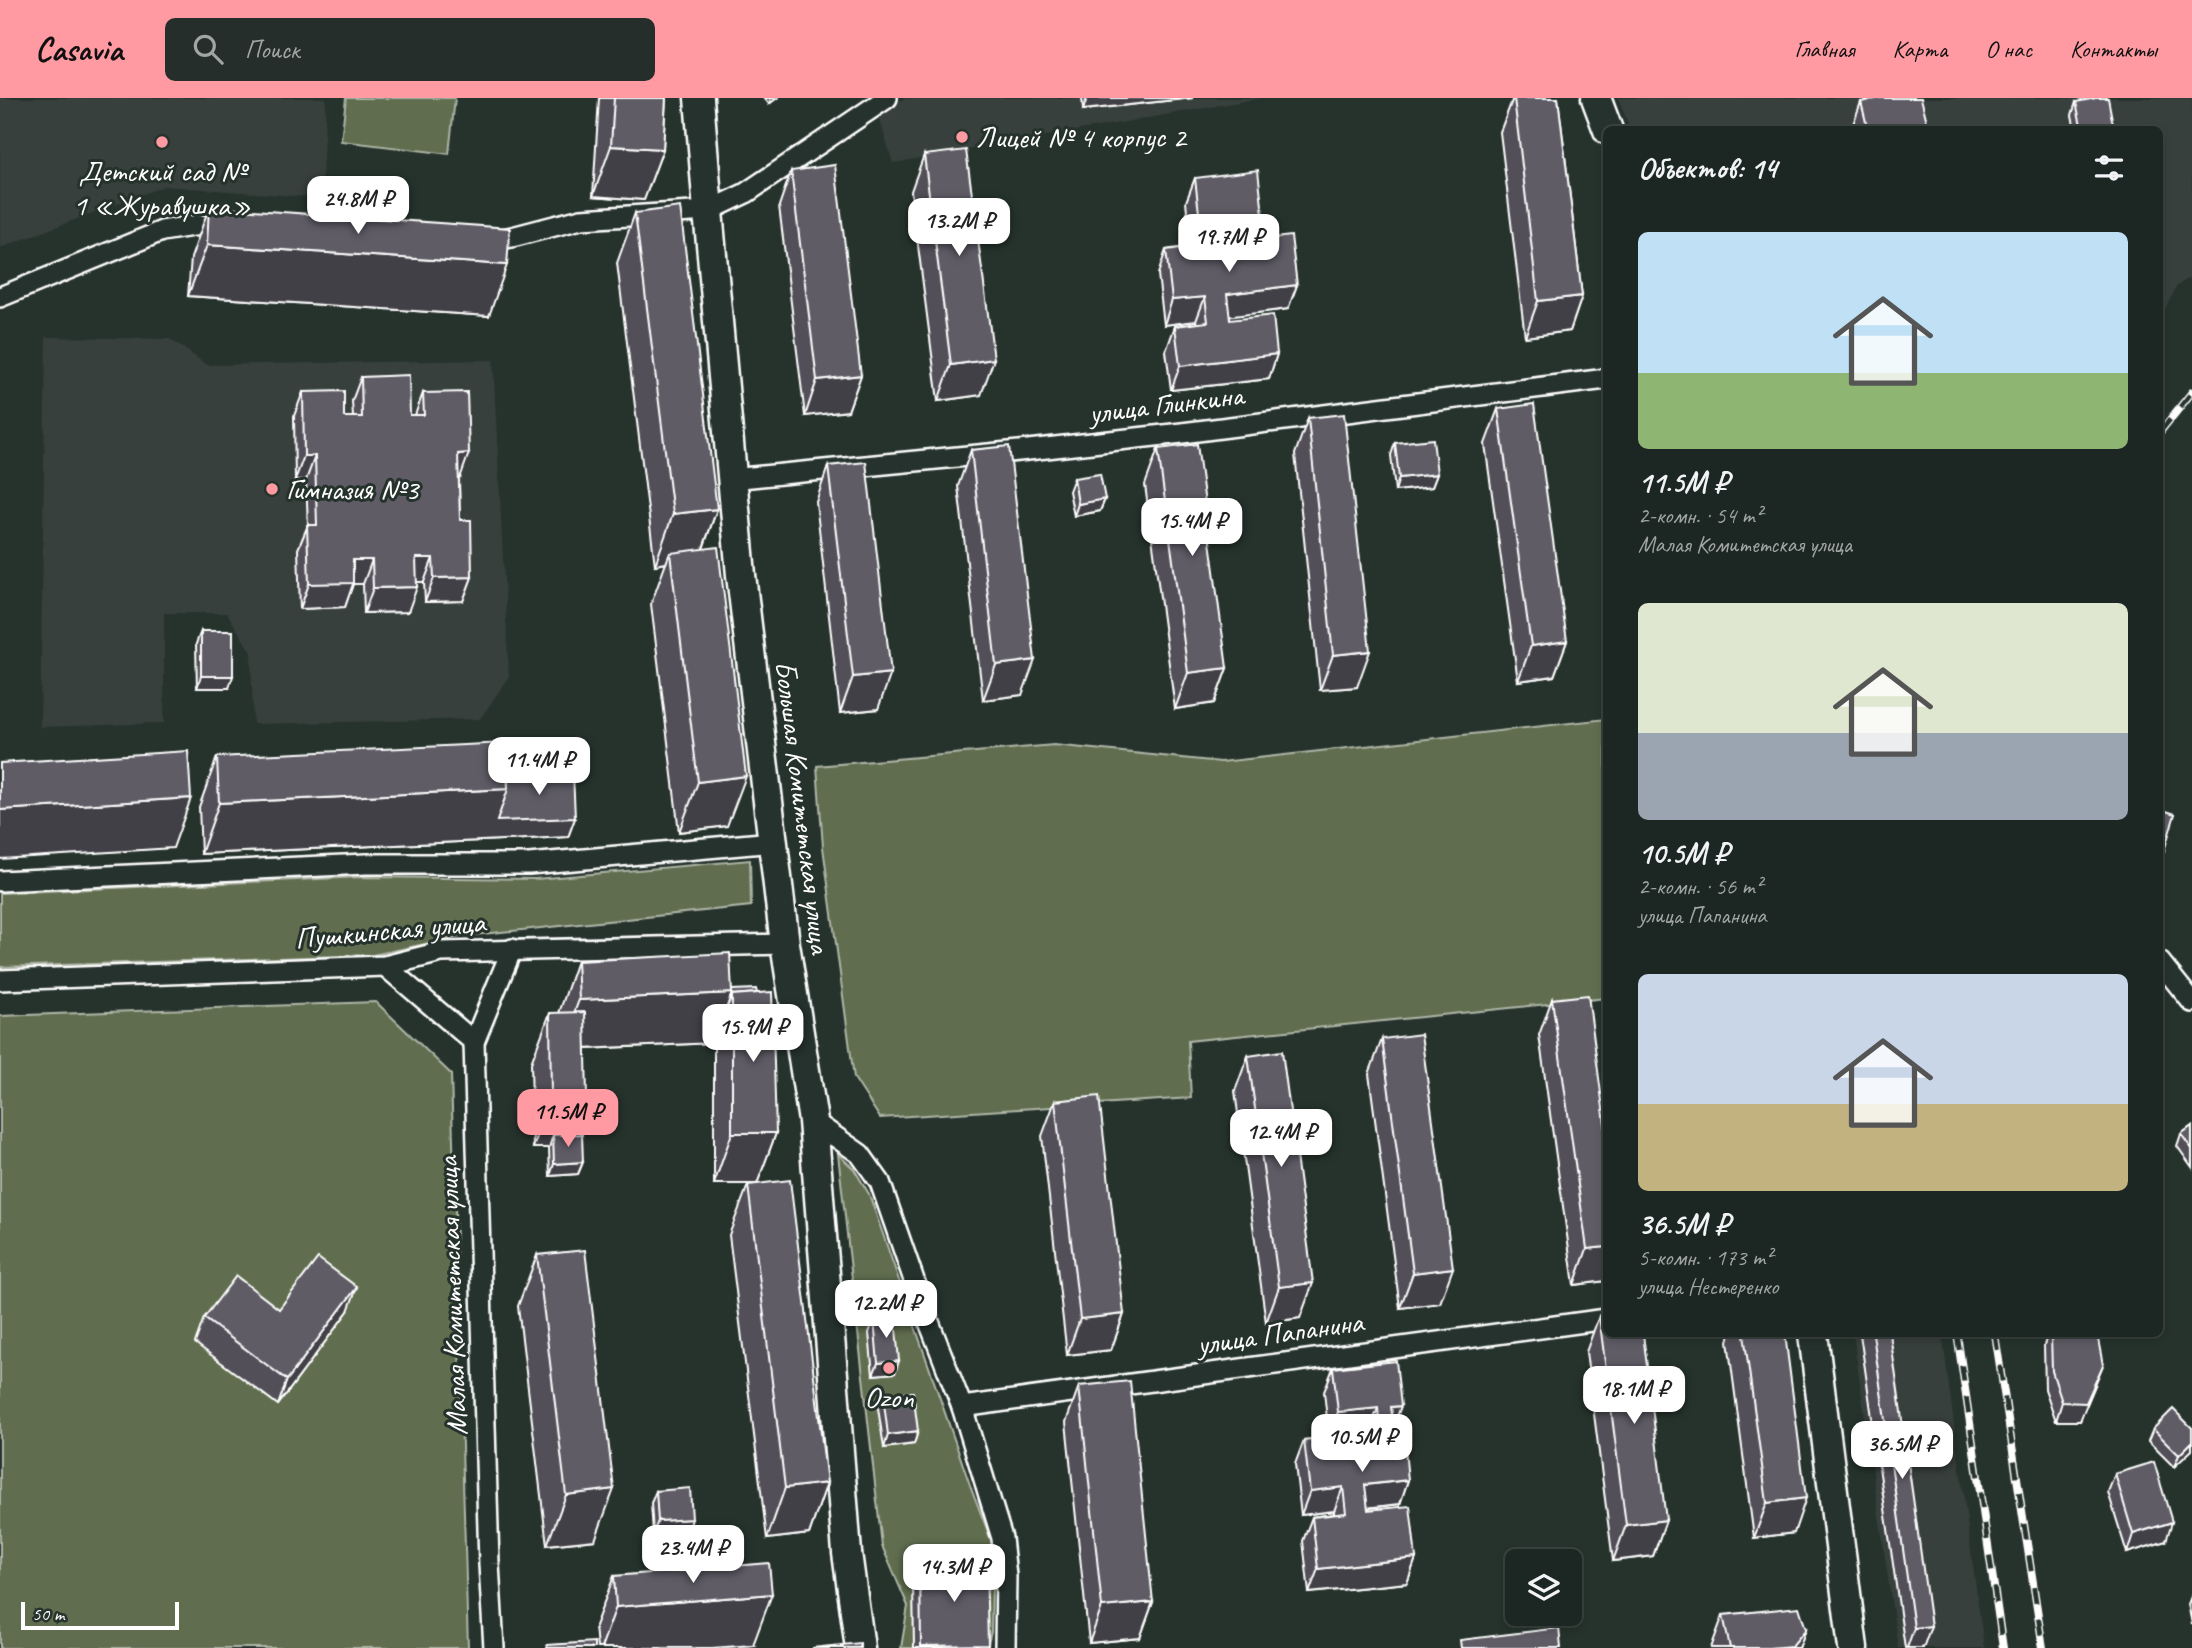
<!DOCTYPE html>
<html lang="ru">
<head>
<meta charset="utf-8">
<style>
  :root { --surface:#1c2622; --page:#252e2a; --text:#f1f3f6; --muted:#a0a5a5; --line:#3a4340; --accent:#ff9aa2 }
  body { margin:0; font-family:Caveat,sans-serif; background:var(--page); color:var(--text); height:100vh; display:flex; flex-direction:column; font-size:26px; white-space:nowrap }
  * { box-sizing:border-box; margin:0 }
  p { font-size:23px; color:var(--muted) }
  .icon { flex:none; width:38px; height:38px; fill:none; stroke:currentColor; stroke-width:2; stroke-linecap:round; stroke-linejoin:round }
  .map { position:relative; flex:1; overflow:hidden }
  .details { position:absolute; left:1603px; top:28px; width:560px; height:1211px; display:flex; flex-direction:column; background:var(--surface); border-radius:10px; box-shadow:0 4px 10px #0003,0 0 0 2px var(--line) }
  .details>* { flex:none }
  .fabs { position:absolute; left:1505px; top:1451px; display:grid; gap:14px }
  .fabs a { display:grid; place-items:center; width:77px; height:77px; border-radius:10px; background:var(--surface); box-shadow:0 4px 10px #0003,0 0 0 2px var(--line); font-size:35px }
  .scale { position:absolute; left:21px; bottom:18px; width:158px; box-sizing:border-box; padding-left:7px; border:4px solid #fff; border-top:0; font-size:19px; line-height:24px; white-space:nowrap; color:#fff; -webkit-text-stroke:5px #26332d; paint-order:stroke }
  .price { position:absolute; translate:-50% -60px; padding:0 16px; border-radius:14px; background:#fff; color:#222; font-size:23px; line-height:46px; filter:drop-shadow(0 2px 4px #0008) }
  .price::after { content:''; position:absolute; left:50%; top:42px; width:21px; height:16px; margin-left:-10px; background:inherit; clip-path:polygon(0 0,100% 0,50% 100%) }
  .price.on { background:var(--accent); color:#111 }
  ul { padding:0; list-style:none }
  li { display:grid; align-content:center; gap:14px; height:371px; padding:0 35px }
  li span { display:grid; place-items:center; height:217px; border-radius:10px; color:#555 }
  li>.icon { margin-inline-start:auto }
  span .icon { width:126px; height:126px; fill:#fffc; stroke-width:1 }
  li b { font-size:30px }
  h2 { display:flex; justify-content:space-between; align-items:center; height:84px; padding:0 35px; font-size:30px }
  header { display:flex; align-items:center; gap:42px; box-sizing:border-box; height:98px; padding:0 35px; background:var(--accent); color:#111 }
  header strong { font-size:33px }
  nav { display:flex; gap:38px; margin-inline-start:auto; font-size:24px }
  .search { width:490px; height:63px; background:var(--page); display:flex; align-items:center; gap:18px; box-sizing:border-box; padding:0 24px; border-radius:10px; color:var(--muted); font-size:26px }
  .map>svg:first-child { display:block }
  .built { fill:#373f3e }
  .green { fill:#606e50; stroke:#b0b6a8; stroke-width:2 }
  .lines { fill:none; stroke-linecap:round; stroke-linejoin:round }
  .street-casing { stroke:#fff; stroke-width:24 }
  .secondary-casing { stroke:#fff; stroke-width:33 }
  .street { stroke:#26332d; stroke-width:19 }
  .secondary { stroke:#26332d; stroke-width:28 }
  .rail-casing { stroke:#fff; stroke-width:8 }
  .rail { stroke:#26332d; stroke-width:5; stroke-dasharray:16; stroke-linecap:butt }
  .wall { fill:#524f58; stroke:#fff; stroke-width:2 }
  .shaded-wall { fill:#424047; stroke:#fff; stroke-width:2 }
  .building { fill:#5f5c66; stroke:#fff; stroke-width:2 }
  .poi-dot { fill:#ff9aa2; stroke:#26332d; stroke-width:2.5 }
  .labels { text-anchor:middle; dominant-baseline:central; stroke-width:6; stroke-linejoin:round; paint-order:stroke }
  .poi-label { font-size:30px; fill:#fff; stroke:#26332d; text-anchor:start }
  .street-label { font-size:30px; fill:#fff; stroke:#26332d }
</style>
</head>
<body>
<header>
<strong>Casavia</strong>
<div class="search"><svg class="icon" aria-label="search" viewBox="0 0 24 24"><circle cx="10" cy="10" r="6"/><path d="M15 15l6 6"/></svg>Поиск</div>
<nav><a>Главная</a><a>Карта</a><a>О нас</a><a>Контакты</a></nav>
</header>
<div class="map">
<svg width="2192" height="1550" viewBox="0 0 2192 1550">
  <rect width="100%" height="100%" fill="#26332d"/>
  <filter id="ink" filterUnits="userSpaceOnUse"><feTurbulence type="fractalNoise" baseFrequency=".0143" numOctaves="2"/><feDisplacementMap in="SourceGraphic" scale="14" xChannelSelector="R" yChannelSelector="G"/><feConvolveMatrix kernelMatrix="1 2 1 2 8 2 1 2 1" color-interpolation-filters="sRGB"/></filter>
  <g filter="url(#ink)">
    <!-- built -->
    <g class="built">
      <polygon points="0,0 326,0 321,100 164,88 0,150"/>
      <polygon points="906,0 1261,0 893,65 877,13"/>
      <polygon points="1618,0 2192,0 2192,178 2177,188 2160,221 2160,32 1630,31"/>
      <polygon points="46,239 170,241 207,267 493,262 509,579 480,621 253,626 251,554 227,515 164,515 164,625 40,629"/>
      <polygon points="1853,1236 1942,1236 1984,1550 1898,1550"/>
    </g>
    <!-- green -->
    <g class="green">
      <polygon points="346,0 455,0 449,56 341,43"/>
      <polygon points="1606,621 1606,900 1188,943 1191,1000 880,1020 854,980 823,749 817,668 1054,647 1221,664"/>
      <polygon points="750,762 751,808 463,838 373,857 0,869 0,795 362,779 535,781"/>
      <polygon points="376,904 451,976 468,1550 0,1550 0,918"/>
      <polygon points="838,1056 854,1071 869,1096 970,1387 993,1447 991,1534 987,1550 901,1550 908,1508 882,1448"/>
    </g>
    <g class="lines">
      <defs>
        <g id="street">
          <polyline points="484,144 512,139 581,121 708,113 746,95 887,0"/>
          <polyline points="0,199 162,133 199,127 227,129"/>
          <polyline points="731,381 1019,353 1182,335 1606,281"/>
          <polyline points="0,783 366,766 529,766 773,744"/>
          <polyline points="2160,864 2192,904"/>
          <polyline points="385,868 474,944"/>
          <polyline points="0,882 385,868 441,854 785,846"/>
          <polyline points="813,1023 860,1056 880,1084 924,1211 962,1309 1002,1440 1006,1478 1005,1550"/>
          <polyline points="962,1309 1606,1221"/>
          <polyline points="494,1550 489,1466 474,944 512,851"/>
        </g>
        <g id="secondary">
          <polyline points="699,0 708,113 741,477 785,846 813,1023 847,1455 860,1550"/>
          <polyline points="1596,0 1608,32"/>
          <polyline points="1813,1236 1853,1550"/>
        </g>
      </defs>
      <!-- street casing -->
      <use href="#street" class="street-casing"/>
      <!-- secondary casing -->
      <use href="#secondary" class="secondary-casing"/>
      <!-- street -->
      <use href="#street" class="street"/>
      <!-- secondary -->
      <use href="#secondary" class="secondary"/>
      <defs>
        <g id="rail">
          <polyline points="2160,334 2192,294"/>
          <polyline points="1957,1236 2003,1550"/>
          <polyline points="1995,1236 2043,1550"/>
        </g>
      </defs>
      <!-- rail casing -->
      <use href="#rail" class="rail-casing"/>
      <!-- rail -->
      <use href="#rail" class="rail"/>
    </g>
    <!-- wall -->
    <g class="wall">
      <polygon points="599,0 666,0 663,51 644,102 593,98"/>
      <polygon points="764,0 777,0 769,6"/>
      <polygon points="1082,0 1193,0 1083,12"/>
      <polygon points="1513,0 1558,0 1582,198 1570,233 1525,239 1500,34"/>
      <polygon points="1861,4 1929,32 1853,32 1852,29"/>
      <polygon points="2076,4 2114,32 2075,32 2072,17"/>
      <polygon points="924,57 981,297 938,303 911,93"/>
      <polygon points="791,73 861,277 848,313 805,318 779,108"/>
      <polygon points="1195,80 1263,117 1256,138 1256,142 1297,187 1288,211 1230,218 1230,222 1277,256 1269,281 1171,292 1166,253 1175,228 1197,226 1196,223 1164,227 1158,176 1166,152 1191,148 1186,104"/>
      <polygon points="209,109 489,218 188,198 191,160"/>
      <polygon points="635,115 717,411 703,451 727,728 679,734 651,506 666,465 655,467 617,165"/>
      <polygon points="361,279 410,317 415,317 423,295 460,380 459,380 460,422 472,479 463,503 425,504 424,484 416,484 408,514 364,515 363,486 353,486 345,509 300,511 298,451 308,427 306,382 295,382 294,318 303,294 344,319 353,319 352,303"/>
      <polygon points="1498,311 1567,543 1554,578 1518,583 1485,346"/>
      <polygon points="1308,320 1357,589 1320,592 1295,356"/>
      <polygon points="1395,345 1437,376 1432,389 1395,393 1391,357"/>
      <polygon points="1158,351 1227,570 1214,605 1175,611 1145,387"/>
      <polygon points="971,352 1022,597 983,602 958,388"/>
      <polygon points="828,368 878,611 840,615 816,404"/>
      <polygon points="1074,380 1105,401 1100,413 1074,418 1069,393"/>
      <polygon points="201,533 229,590 197,590 196,546"/>
      <polygon points="217,659 508,677 575,720 568,739 201,756 199,709"/>
      <polygon points="2160,711 2164,753 2160,766"/>
      <polygon points="577,863 732,892 776,1035 757,1086 714,1086 714,945 586,951 573,1037 583,1064 578,1076 550,1078 549,1050 533,1050 531,965 550,915 559,915"/>
      <polygon points="1552,901 1606,1183 1574,1187 1539,937"/>
      <polygon points="1382,941 1440,1205 1400,1210 1369,976"/>
      <polygon points="1248,958 1300,1220 1266,1225 1235,993"/>
      <polygon points="1055,1003 1124,1216 1111,1252 1067,1257 1042,1038"/>
      <polygon points="2192,1028 2192,1069 2177,1048 2181,1036"/>
      <polygon points="748,1087 827,1385 809,1436 767,1441 729,1137"/>
      <polygon points="537,1157 595,1442 547,1447 518,1208"/>
      <polygon points="279,1211 348,1213 278,1307 195,1245 204,1220"/>
      <polygon points="1599,1218 1666,1422 1653,1458 1613,1463 1586,1254"/>
      <polygon points="874,1222 895,1275 873,1277 869,1235"/>
      <polygon points="1730,1236 1785,1236 1794,1435 1754,1440 1728,1243"/>
      <polygon points="1860,1236 1890,1236 1923,1550 1905,1550"/>
      <polygon points="2048,1236 2097,1236 2096,1285 2080,1323 2056,1323 2045,1291 2044,1247"/>
      <polygon points="1333,1270 1401,1308 1393,1327 1408,1382 1400,1406 1368,1410 1368,1412 1416,1460 1407,1485 1309,1495 1303,1443 1312,1419 1334,1416 1334,1413 1301,1417 1295,1366 1304,1342 1369,1335 1329,1338 1324,1294"/>
      <polygon points="1079,1288 1153,1504 1140,1540 1089,1545 1066,1324"/>
      <polygon points="883,1297 918,1333 914,1346 884,1350 878,1310"/>
      <polygon points="2192,1330 2174,1369 2148,1343 2153,1331"/>
      <polygon points="2115,1376 2166,1443 2127,1455 2108,1394"/>
      <polygon points="656,1393 688,1433 653,1435 651,1405"/>
      <polygon points="920,1466 987,1550 914,1550 913,1484"/>
      <polygon points="614,1478 753,1547 712,1550 597,1550 595,1528"/>
      <polygon points="2192,1496 2192,1526 2188,1506"/>
      <polygon points="1723,1517 1806,1531 1799,1550 1711,1550"/>
    </g>
    <!-- shaded-wall -->
    <g class="shaded-wall">
      <polygon points="771,0 777,0 769,6"/>
      <polygon points="1087,0 1193,0 1083,12"/>
      <polygon points="611,48 663,51 644,102 593,98"/>
      <polygon points="1263,117 1254,142 1254,119"/>
      <polygon points="1240,119 1231,143 1191,148 1200,124"/>
      <polygon points="207,147 507,167 489,218 188,198"/>
      <polygon points="1297,187 1288,211 1218,220 1227,196"/>
      <polygon points="1582,198 1570,233 1525,239 1538,203"/>
      <polygon points="1205,199 1196,223 1164,227 1172,202"/>
      <polygon points="1277,256 1269,281 1171,292 1180,268"/>
      <polygon points="994,261 981,297 938,303 951,267"/>
      <polygon points="861,277 848,313 805,318 817,282"/>
      <polygon points="469,355 460,380 449,380 458,356"/>
      <polygon points="304,358 315,358 306,382 295,382"/>
      <polygon points="1437,376 1432,389 1395,393 1399,380"/>
      <polygon points="1105,401 1100,413 1074,418 1078,406"/>
      <polygon points="717,411 699,461 670,455 666,465 655,467 673,416"/>
      <polygon points="416,460 433,460 424,484 407,484"/>
      <polygon points="353,462 372,462 363,486 353,486 345,509 300,511 309,486"/>
      <polygon points="472,479 463,503 425,504 434,480"/>
      <polygon points="417,489 408,514 364,515 373,490"/>
      <polygon points="1567,543 1554,578 1518,583 1531,548"/>
      <polygon points="1370,553 1357,589 1320,592 1333,557"/>
      <polygon points="1035,562 1022,597 983,602 996,567"/>
      <polygon points="1227,570 1214,605 1175,611 1188,575"/>
      <polygon points="891,575 878,611 840,615 853,579"/>
      <polygon points="201,578 233,578 229,590 197,590"/>
      <polygon points="746,678 727,728 679,734 698,684"/>
      <polygon points="508,691 575,720 568,739 201,756 219,705"/>
      <polygon points="191,700 173,750 0,761 0,712"/>
      <polygon points="732,895 714,945 560,952 579,902"/>
      <polygon points="587,999 568,1049 553,1037 549,1050 533,1050 551,1000"/>
      <polygon points="732,1035 776,1035 757,1086 714,1086"/>
      <polygon points="583,1064 578,1076 550,1078 554,1066"/>
      <polygon points="1606,1149 1606,1183 1574,1187 1587,1151"/>
      <polygon points="1453,1170 1440,1205 1400,1210 1413,1175"/>
      <polygon points="1313,1185 1300,1220 1266,1225 1279,1189"/>
      <polygon points="357,1189 348,1213 278,1307 287,1282"/>
      <polygon points="1124,1216 1111,1252 1067,1257 1080,1221"/>
      <polygon points="899,1263 895,1275 873,1277 878,1265"/>
      <polygon points="2103,1267 2080,1323 2056,1323 2062,1304"/>
      <polygon points="1401,1308 1392,1332 1391,1309"/>
      <polygon points="1378,1310 1369,1334 1329,1338 1338,1314"/>
      <polygon points="918,1333 914,1346 884,1350 888,1337"/>
      <polygon points="2192,1344 2192,1352 2174,1369 2179,1357"/>
      <polygon points="1408,1382 1400,1406 1356,1411 1365,1387"/>
      <polygon points="827,1385 809,1436 767,1441 785,1390"/>
      <polygon points="1343,1389 1334,1413 1301,1417 1310,1393"/>
      <polygon points="614,1391 595,1442 547,1447 566,1397"/>
      <polygon points="1806,1400 1794,1435 1754,1440 1767,1405"/>
      <polygon points="692,1421 688,1433 653,1435 658,1423"/>
      <polygon points="1666,1422 1653,1458 1613,1463 1626,1427"/>
      <polygon points="2172,1424 2166,1443 2127,1455 2133,1436"/>
      <polygon points="1416,1460 1407,1485 1309,1495 1318,1471"/>
      <polygon points="772,1496 753,1547 712,1550 601,1550 616,1509"/>
      <polygon points="1153,1504 1140,1540 1089,1545 1102,1509"/>
      <polygon points="1931,1528 1923,1550 1907,1550 1914,1530"/>
      <polygon points="1806,1531 1799,1550 1769,1550"/>
      <polygon points="988,1547 987,1550 921,1550 921,1548"/>
    </g>
    <!-- building -->
    <g class="building">
      <polygon points="614,0 666,0 663,51 611,48"/>
      <polygon points="1514,0 1558,0 1582,198 1538,203"/>
      <polygon points="1880,0 1921,0 1929,32 1868,32 1861,4"/>
      <polygon points="2096,0 2108,0 2114,32 2082,32 2076,4"/>
      <polygon points="966,52 994,261 951,267 924,57"/>
      <polygon points="835,67 861,277 817,282 791,73"/>
      <polygon points="1258,72 1263,117 1254,119 1256,142 1291,138 1297,187 1227,196 1230,222 1273,217 1277,256 1180,268 1175,228 1208,224 1205,199 1172,202 1166,152 1243,142 1240,119 1200,124 1195,80"/>
      <polygon points="209,109 510,130 507,167 207,147"/>
      <polygon points="680,109 717,411 673,416 635,115"/>
      <polygon points="409,277 410,317 424,317 423,295 467,294 469,355 458,356 460,422 471,422 472,479 434,480 433,460 416,460 417,489 373,490 372,462 353,462 353,485 309,486 307,427 317,427 315,358 304,358 303,294 344,293 344,319 362,319 361,279"/>
      <polygon points="1534,306 1567,543 1531,548 1498,311"/>
      <polygon points="1344,316 1370,553 1333,557 1308,320"/>
      <polygon points="1433,341 1437,376 1399,380 1395,345"/>
      <polygon points="1197,346 1227,570 1188,575 1158,351"/>
      <polygon points="1009,348 1035,562 996,567 971,352"/>
      <polygon points="866,364 891,575 853,579 828,368"/>
      <polygon points="1100,376 1105,401 1078,406 1074,380"/>
      <polygon points="718,449 746,678 698,684 670,455"/>
      <rect x="201" y="533" width="32" height="45"/>
      <polygon points="506,645 508,691 219,705 217,659"/>
      <polygon points="188,653 191,700 0,712 0,665"/>
      <polygon points="573,674 575,720 497,723 508,691 508,677"/>
      <polygon points="2160,711 2175,716 2164,753 2160,752"/>
      <polygon points="730,855 732,895 579,902 577,863"/>
      <polygon points="756,891 757,895 732,897 718,933 732,895 732,892"/>
      <polygon points="772,894 776,1035 732,1035 732,897"/>
      <polygon points="1588,897 1606,1033 1606,1149 1587,1151 1552,901"/>
      <polygon points="585,914 587,999 551,1000 550,915"/>
      <polygon points="1421,936 1453,1170 1413,1175 1382,941"/>
      <polygon points="1282,953 1313,1185 1279,1189 1248,958"/>
      <polygon points="1099,998 1124,1216 1080,1221 1055,1003"/>
      <polygon points="2192,1028 2192,1051 2181,1036"/>
      <polygon points="582,1036 583,1064 554,1066 553,1037"/>
      <polygon points="790,1082 827,1385 785,1390 748,1087"/>
      <polygon points="585,1152 614,1391 566,1397 537,1157"/>
      <polygon points="318,1160 357,1189 287,1282 204,1220 236,1178 279,1211"/>
      <polygon points="1599,1218 1606,1218 1606,1236 1643,1236 1666,1422 1626,1427"/>
      <polygon points="895,1220 899,1263 878,1265 874,1222"/>
      <polygon points="1744,1236 1785,1236 1806,1400 1767,1405"/>
      <polygon points="1873,1236 1890,1236 1931,1528 1914,1530"/>
      <polygon points="2051,1236 2097,1236 2103,1267 2086,1305 2062,1304 2052,1273"/>
      <polygon points="1396,1263 1401,1308 1391,1309 1394,1332 1403,1331 1408,1382 1365,1387 1368,1412 1410,1408 1416,1460 1318,1471 1312,1419 1346,1415 1343,1389 1310,1393 1304,1342 1380,1333 1378,1310 1338,1314 1333,1270"/>
      <polygon points="1130,1283 1153,1504 1102,1509 1079,1288"/>
      <polygon points="913,1294 918,1333 888,1337 883,1297"/>
      <polygon points="2173,1311 2192,1330 2192,1344 2179,1357 2153,1331"/>
      <polygon points="2154,1364 2172,1424 2133,1436 2115,1376"/>
      <polygon points="690,1390 692,1421 658,1423 656,1393"/>
      <polygon points="986,1464 988,1547 921,1548 920,1466"/>
      <polygon points="769,1465 772,1496 616,1509 614,1478"/>
      <polygon points="1799,1509 1806,1531 1792,1548 1769,1550 1730,1550 1723,1517"/>
      <polygon points="1559,1530 1561,1550 1461,1550 1460,1542"/>
      <polygon points="594,1544 594,1550 547,1550 547,1547"/>
      <polygon points="860,1545 860,1550 812,1550"/>
    </g>
  </g>
  <!-- markers -->
  <g class="poi-dot">
    <circle cx="962" cy="39" r="7"/>
    <circle cx="162" cy="44" r="7"/>
    <circle cx="272" cy="391" r="7"/>
    <circle cx="889" cy="1270" r="7"/>
  </g>
  <g class="labels">
    <!-- poi labels -->
    <g class="poi-label">
      <text x="976" y="39">Лицей № 4 корпус 2</text>
      <text x="162" y="73" text-anchor="middle">Детский сад №<tspan x="162" dy="34">1 «Журавушка»</tspan></text>
      <text x="286" y="391">Гимназия №3</text>
      <text x="889" y="1299" text-anchor="middle">Ozon</text>
    </g>
    <!-- street labels -->
    <g class="street-label">
      <text transform="translate(1166 306) rotate(-7)">улица Глинкина</text>
      <text transform="translate(803 709) rotate(83)">Большая Комитетская улица</text>
      <text transform="translate(390 832) rotate(-5)">Пушкинская улица</text>
      <text transform="translate(452 1198) rotate(-92)">Малая Комитетская улица</text>
      <text transform="translate(1280 1235) rotate(-8)">улица Папанина</text>
    </g>
  </g>
</svg>
<div class="fabs">
<a><svg class="icon" aria-label="layers" viewBox="0 0 24 24"><path d="M12 4l9 5-9 5-9-5zM3 14l9 5 9-5"/></svg></a>
</div>
<div class="scale">50 m</div>
<b class="price" style="left:358px;top:138px">24.8M ₽</b>
<b class="price" style="left:959px;top:160px">13.2M ₽</b>
<b class="price" style="left:1229px;top:176px">19.7M ₽</b>
<b class="price" style="left:1192px;top:460px">15.4M ₽</b>
<b class="price" style="left:539px;top:699px">11.4M ₽</b>
<b class="price" style="left:753px;top:966px">15.9M ₽</b>
<b class="price on" style="left:568px;top:1051px">11.5M ₽</b>
<b class="price" style="left:1281px;top:1071px">12.4M ₽</b>
<b class="price" style="left:886px;top:1242px">12.2M ₽</b>
<b class="price" style="left:1634px;top:1328px">18.1M ₽</b>
<b class="price" style="left:1362px;top:1376px">10.5M ₽</b>
<b class="price" style="left:1902px;top:1383px">36.5M ₽</b>
<b class="price" style="left:693px;top:1487px">23.4M ₽</b>
<b class="price" style="left:954px;top:1506px">14.3M ₽</b>
<section class="details">
<h2>Объектов: 14<svg class="icon" aria-label="filters" viewBox="0 0 24 24"><path d="M4 7h16M4 17h16"/><circle cx="9" cy="7" r="2"/><circle cx="15" cy="17" r="2"/></svg></h2>
<ul>
<li><span style="background:linear-gradient(#bfe0f5 65%,#8fb573 0)"><svg class="icon" aria-label="home" viewBox="0 0 24 24"><path d="M3 11l9-7 9 7M6 9v11h12V9"/></svg></span><div><b>11.5M ₽</b><p>2-комн. · 54 m²</p><p>Малая Комитетская улица</p></div></li>
<li><span style="background:linear-gradient(#dfe7d0 60%,#9aa5b1 0)"><svg class="icon" aria-label="home" viewBox="0 0 24 24"><path d="M3 11l9-7 9 7M6 9v11h12V9"/></svg></span><div><b>10.5M ₽</b><p>2-комн. · 56 m²</p><p>улица Папанина</p></div></li>
<li><span style="background:linear-gradient(#c9d6e8 60%,#c2b280 0)"><svg class="icon" aria-label="home" viewBox="0 0 24 24"><path d="M3 11l9-7 9 7M6 9v11h12V9"/></svg></span><div><b>36.5M ₽</b><p>5-комн. · 173 m²</p><p>улица Нестеренко</p></div></li>
</ul>
</section>
</div>
</body>
</html>
